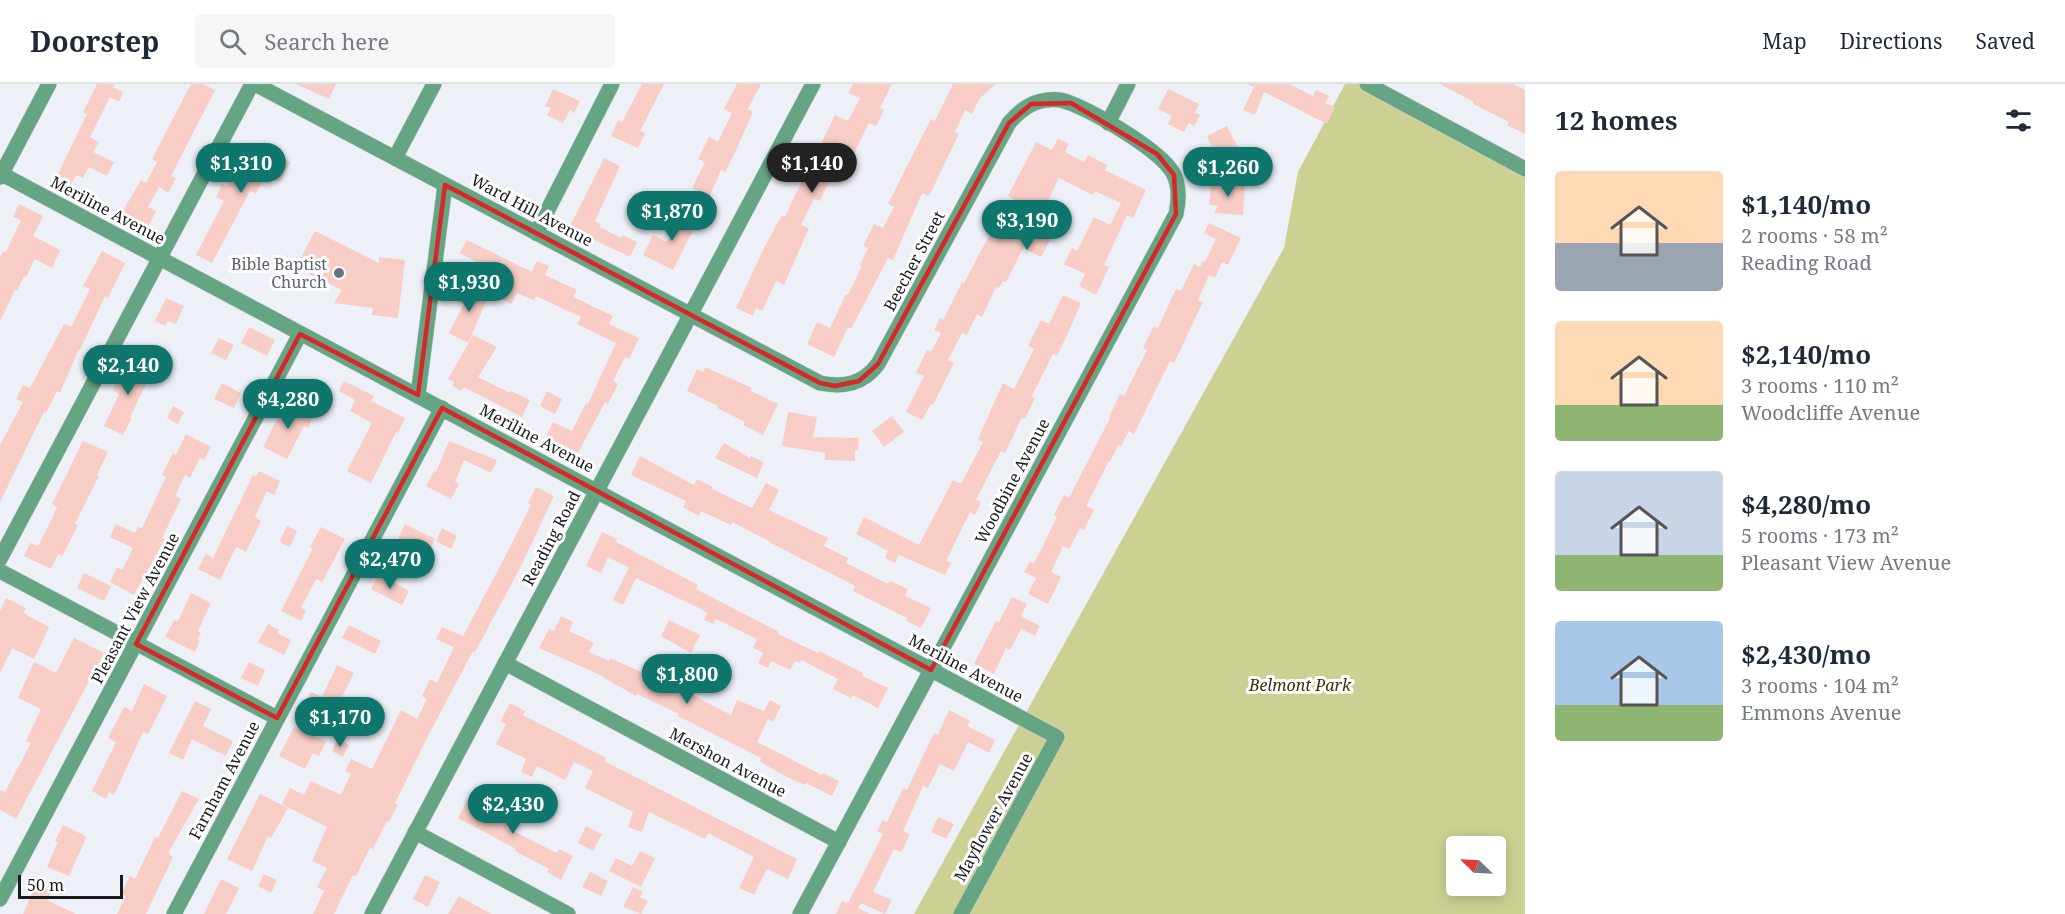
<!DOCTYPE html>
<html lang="en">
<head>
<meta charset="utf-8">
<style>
  :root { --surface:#fff; --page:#f6f6f7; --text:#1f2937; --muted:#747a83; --line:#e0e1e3; --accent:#0f766e }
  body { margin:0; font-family:"Noto Serif",serif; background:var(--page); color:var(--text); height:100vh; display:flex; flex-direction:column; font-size:22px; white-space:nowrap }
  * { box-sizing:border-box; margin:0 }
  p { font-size:20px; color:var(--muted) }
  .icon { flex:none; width:33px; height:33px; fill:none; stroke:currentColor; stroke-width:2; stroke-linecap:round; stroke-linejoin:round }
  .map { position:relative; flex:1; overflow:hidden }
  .drawer { display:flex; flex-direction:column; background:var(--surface); width:540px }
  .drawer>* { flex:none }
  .needle { width:39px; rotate:294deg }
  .buttons { position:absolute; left:1446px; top:752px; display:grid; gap:12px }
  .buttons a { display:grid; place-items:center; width:60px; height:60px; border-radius:6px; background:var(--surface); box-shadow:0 3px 15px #0003; font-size:30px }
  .scale { position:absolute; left:18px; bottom:15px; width:105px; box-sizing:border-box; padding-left:6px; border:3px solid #191a1c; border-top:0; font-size:16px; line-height:21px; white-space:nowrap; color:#191a1c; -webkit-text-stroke:4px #fefefe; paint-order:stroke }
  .price { position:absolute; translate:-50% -51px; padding:0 14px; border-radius:21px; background:var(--accent); color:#fff; font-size:20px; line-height:39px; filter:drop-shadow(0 2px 3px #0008) }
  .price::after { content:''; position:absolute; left:50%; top:36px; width:18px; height:14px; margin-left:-9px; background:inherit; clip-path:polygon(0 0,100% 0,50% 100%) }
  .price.active { background:#222; color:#fff }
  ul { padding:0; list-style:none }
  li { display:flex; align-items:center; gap:18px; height:150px; padding:0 30px }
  li span { display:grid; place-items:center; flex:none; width:168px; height:120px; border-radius:6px; color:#555 }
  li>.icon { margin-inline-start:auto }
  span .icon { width:72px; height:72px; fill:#fffc; stroke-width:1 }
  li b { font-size:26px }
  h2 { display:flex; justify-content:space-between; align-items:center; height:72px; padding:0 30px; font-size:26px }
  header { display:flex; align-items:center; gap:36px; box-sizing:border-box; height:84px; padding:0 30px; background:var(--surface); border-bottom:2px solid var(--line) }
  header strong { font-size:28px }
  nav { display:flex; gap:33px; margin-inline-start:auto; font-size:21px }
  .search { width:420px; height:54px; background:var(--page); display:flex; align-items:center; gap:15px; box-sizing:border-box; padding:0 21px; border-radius:6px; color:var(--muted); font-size:22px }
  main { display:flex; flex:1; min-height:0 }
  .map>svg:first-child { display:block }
  .green { fill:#ccd193; fill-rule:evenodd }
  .building { fill:#f7cdc6 }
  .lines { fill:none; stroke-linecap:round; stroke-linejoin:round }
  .minor-casing { stroke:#ccced4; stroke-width:16 }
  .minor { stroke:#66a584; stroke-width:15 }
  .marked { fill:none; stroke:#d62828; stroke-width:4.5; stroke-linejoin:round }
  .worship-dot { fill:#6b7280; stroke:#fefefe; stroke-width:2 }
  .labels { text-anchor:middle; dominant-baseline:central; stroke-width:6; stroke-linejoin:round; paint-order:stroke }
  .street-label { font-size:16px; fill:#191a1c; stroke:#fefefe }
  .worship-label { font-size:16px; fill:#5b616d; stroke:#fefefe; text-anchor:end }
  .park-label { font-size:16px; font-style:italic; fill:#323308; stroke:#fefefe }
</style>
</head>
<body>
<header>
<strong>Doorstep</strong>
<div class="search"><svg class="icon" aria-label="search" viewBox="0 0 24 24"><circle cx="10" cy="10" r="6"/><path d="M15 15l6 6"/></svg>Search here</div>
<nav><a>Map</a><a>Directions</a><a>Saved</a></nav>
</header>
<main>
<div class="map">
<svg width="1525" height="830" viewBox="0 0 1525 830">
  <rect width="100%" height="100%" fill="#eef0f7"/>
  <!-- green -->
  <path class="green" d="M1345,0H1367L1525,85V830H914L1284,164L1298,88ZM1456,762H1496V801H1456Z"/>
  <!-- building -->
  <g class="building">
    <polygon points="97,0 115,0 113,3 123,8 119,18 110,13 90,53 99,58 93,68 114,78 107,92 89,83 83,94 76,91 71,101 56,94 87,30 83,28"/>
    <polygon points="191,0 203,0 215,6 171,92 176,94 168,109 159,103 148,123 156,127 148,143 121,130 141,96 146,99 157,78 152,75"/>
    <polygon points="296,0 336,0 329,15"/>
    <polygon points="642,0 664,0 640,47 645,49 638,64 611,52 618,36 622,38"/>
    <polygon points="737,0 761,0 748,25 753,28 736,66 725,88 721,86 710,112 692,104 705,78 698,75 709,53 718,58 732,29 724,25"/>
    <polygon points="853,0 892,0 880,24 884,26 876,42 869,39 852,73 847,71 833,99 829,97 820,117 814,115 801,141 809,144 784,201 776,197 762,227 756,224 753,232 736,224 764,164 782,131 785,133 807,86 803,84 814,62 819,64 835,31 848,37 860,14 848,9"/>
    <polygon points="953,0 996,0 980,14 972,30 965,26 955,48 959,50 929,112 922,109 893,176 888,174 851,245 848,243 834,273 807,260 817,238 830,244 846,210 848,211 862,182 860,181 868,164 863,162 874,140 883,144 894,123 888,120 931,35 935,37"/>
    <polygon points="1247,0 1289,0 1313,12 1316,6 1329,12 1325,19 1335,23 1327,40 1264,8 1255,31 1243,26 1254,3"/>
    <polygon points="1440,0 1513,0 1525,6 1525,50 1507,41 1509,38 1473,20 1474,18"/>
    <polygon points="553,5 580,17 574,29 570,26 563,39 547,31 551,24 545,22"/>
    <polygon points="1168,5 1199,20 1195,28 1200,31 1194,42 1189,39 1184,48 1168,40 1172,32 1158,25"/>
    <polygon points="1227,42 1240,68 1219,78 1207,52"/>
    <polygon points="1058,54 1069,60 1065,68 1084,78 1088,71 1107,81 1105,86 1146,106 1133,134 1127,131 1104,181 1109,183 1096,211 1079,202 1085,190 1064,180 1072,164 1077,167 1094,133 1110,141 1121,119 1095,107 1093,111 1059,94 1036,142 1053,150 1041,173 1023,164 1006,198 1003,197 999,204 996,203 982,233 977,230 967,251 962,249 948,276 954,279 933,321 931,320 922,336 906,328 924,292 916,289 927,266 931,268 941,249 934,246 940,234 943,236 962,198 964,199 999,133 1013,139 1022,120 1008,112 1036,58 1052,66"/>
    <polygon points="253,58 290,78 280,98 265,91 256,110 250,107 212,179 196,171 224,117 216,113 222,100 227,102 238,80 241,82"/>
    <polygon points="604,74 620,82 595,137 601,140 599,143 621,154 623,151 637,158 630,173 569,144"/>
    <polygon points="1211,99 1245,101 1243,131 1214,129 1218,122 1209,121"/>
    <polygon points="19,120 43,132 33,152 60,166 52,184 35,175 26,193 24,192 17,207 15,206 0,237 0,174 3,167 6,168 21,136 13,133"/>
    <polygon points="683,126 699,134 673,186 643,171 653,151 667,158"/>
    <polygon points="1209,139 1241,154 1228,181 1222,178 1215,194 1209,191 1198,216 1203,218 1174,279 1170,277 1134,350 1129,347 1121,362 1119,360 1110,378 1109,377 1086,422 1094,426 1084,446 1080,444 1069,465 1063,462 1051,488 1061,493 1048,520 1028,510 1036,494 1024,488 1030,477 1034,480 1057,433 1054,431 1064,411 1069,414 1110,334 1109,333 1120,310 1124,312 1147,266 1143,264 1154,242 1158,244 1176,205 1181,207 1194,180 1200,183 1203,177 1205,178 1216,155 1204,149"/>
    <polygon points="315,147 379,179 379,173 405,176 398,234 372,231 373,224 334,219 342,206 296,183"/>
    <polygon points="467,156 532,188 537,177 549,182 545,191 577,206 573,213 613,232 609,240 639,254 629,275 625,273 613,297 618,300 608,320 605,318 578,369 546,353 553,338 572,347 586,319 588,320 616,259 577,240 581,233 536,212 534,216 517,209 511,220 486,207 495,188 460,169"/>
    <polygon points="102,167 125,179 108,214 105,212 80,266 79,265 60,309 57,307 46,329 44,328 0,418 0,361 23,318 16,315 23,301 30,304 64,240 71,243 90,205 83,202"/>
    <polygon points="465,200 489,211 468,259 449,249 464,220 458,217"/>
    <polygon points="1063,211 1081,219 1068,249 1057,272 1053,270 1031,313 1035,314 1025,335 1022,333 1005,369 1001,367 976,416 981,418 975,431 970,428 946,477 951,479 945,491 899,471 895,479 885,474 888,467 856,450 864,433 919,461 953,396 961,400 983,358 978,355 1003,299 1014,305 1034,265 1028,262 1041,236 1049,240"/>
    <polygon points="166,214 184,222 176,240 168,237 165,242 155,237"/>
    <polygon points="249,243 275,256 267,272 241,259"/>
    <polygon points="473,251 497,263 478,293 510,309 511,307 530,316 522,333 470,306 464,303 461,307 452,302 454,298 448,295"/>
    <polygon points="219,254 234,261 226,276 211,269"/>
    <polygon points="134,274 154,284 130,333 132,334 123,351 104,342 119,310 113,306 119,292 124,294"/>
    <polygon points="705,283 752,304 751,307 778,320 763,351 743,341 745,338 717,324 718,322 687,307 697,285 703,288"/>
    <polygon points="344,297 374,312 371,317 405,334 398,349 396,348 371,399 347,387 372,339 350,327 355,316 339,307"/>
    <polygon points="222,299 241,309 234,324 214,315"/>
    <polygon points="547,307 562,315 555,330 540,322"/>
    <polygon points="290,317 314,330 308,344 304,342 287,375 263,363 278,333 281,335"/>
    <polygon points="173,322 184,328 178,340 167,334"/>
    <polygon points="788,328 817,333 813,353 859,354 858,366 855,366 855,377 825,376 825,369 782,362"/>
    <polygon points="892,332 904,348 884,363 872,347"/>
    <polygon points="186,350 211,363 204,376 200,374 190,394 185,391 175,412 181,415 162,454 165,455 134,511 110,498 117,483 122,486 133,464 110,453 116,440 135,449 138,443 142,444 166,393 162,391 173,369 176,371"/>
    <polygon points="83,357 108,368 97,391 99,392 75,440 78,441 71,455 62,472 58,470 51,485 24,472 30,459 38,462 46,447 57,423 52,420"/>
    <polygon points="449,357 497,376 491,389 464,376 455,398 459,400 451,415 426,402 434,387 436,388"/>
    <polygon points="724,359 750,374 751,372 764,378 757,394 715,374"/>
    <polygon points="640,372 694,401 697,395 713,403 712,405 752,424 766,399 779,406 769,426 828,454 824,462 848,474 846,479 888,500 890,497 908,505 905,512 931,524 921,544 906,537 907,534 853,507 855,502 771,459 771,458 732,438 731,441 701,427 699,432 683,423 686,417 631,391"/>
    <polygon points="259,387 280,397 274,411 267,407 255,433 261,437 246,468 236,463 220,496 198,485 206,470 213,474 253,391 256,393"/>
    <polygon points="536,403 554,412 520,484 475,568 473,567 428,652 395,719 398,720 389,738 387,737 373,765 370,764 356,792 353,791 334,830 313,830 324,807 317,803 327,784 312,777 327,743 282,720 290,704 304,711 311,697 341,711 351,690 345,687 351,675 372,685 401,626 417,635 427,615 422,612 430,595 437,599 454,563 436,555 442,543 463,552 506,471 531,421 528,419"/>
    <polygon points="405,440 435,455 420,486 390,471"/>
    <polygon points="287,442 297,447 290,463 279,458"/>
    <polygon points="321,443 345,455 322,498 316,495 301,524 306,526 301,537 281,527 313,464 310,463"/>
    <polygon points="442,444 457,452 451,465 436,457"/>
    <polygon points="602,448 617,455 616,458 698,501 696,505 779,548 778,550 818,569 819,567 863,589 862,592 888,604 878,624 853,611 851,614 833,605 838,595 801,576 800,579 795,577 790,586 771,577 768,584 758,579 763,569 753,564 757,556 755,554 716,535 713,540 704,536 707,529 699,524 636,494 623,521 613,516 629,484 608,473 601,489 586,482"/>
    <polygon points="84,489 111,502 104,517 77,504"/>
    <polygon points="379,491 409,507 402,521 371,505"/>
    <polygon points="191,509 211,519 198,547 201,549 197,556 200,557 195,568 165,553 174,536 178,537"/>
    <polygon points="1012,513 1027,520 1021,532 1040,542 1035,552 1021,545 1010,566 1006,564 994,590 974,580 996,537 999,538"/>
    <polygon points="6,514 26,524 23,529 49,543 34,575 12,564 0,589 0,527"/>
    <polygon points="561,532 573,538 569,547 594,559 589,568 609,577 610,574 659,596 661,592 678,601 677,603 731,631 737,616 764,627 770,616 781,622 773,638 768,635 757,658 822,691 823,689 839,697 832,712 806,699 805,701 787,693 760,678 761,674 678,632 679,630 637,610 636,612 594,588 539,564 549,545 554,547"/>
    <polygon points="669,536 700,551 691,569 661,552"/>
    <polygon points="268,540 279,546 277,549 291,556 284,571 258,558"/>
    <polygon points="349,541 381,557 375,570 342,554"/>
    <polygon points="74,554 104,569 16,735 0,726 0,706 5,708 31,659 26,657 41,625 18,614 34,578 56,589"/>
    <polygon points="249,578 265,586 258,602 241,594"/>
    <polygon points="337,581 354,589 338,621 343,623 335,638 303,623 311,608 322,613"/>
    <polygon points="144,600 167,612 148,650 143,648 114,711 109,708 106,715 92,707 116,658 108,654 124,623 132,627"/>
    <polygon points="195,617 211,625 203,642 233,657 226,672 192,655 183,676 169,669"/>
    <polygon points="510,619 525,627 523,631 606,674 604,677 797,775 788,795 767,785 754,811 739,804 754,773 708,749 705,755 649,728 642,748 628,743 633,728 585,704 593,687 574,678 565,696 537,682 532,693 521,688 526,675 496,660 506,640 500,638"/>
    <polygon points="949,626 970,637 967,642 995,656 989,669 968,658 954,687 940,680 928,704 923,702 903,747 910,750 901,768 894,765 873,808 892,816 885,830 861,819 858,824 870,830 836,830 842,817 848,819 863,790 883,750 877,747 883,736 887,738 903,704 907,706 934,649 938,651"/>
    <polygon points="294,643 326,658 319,672 313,669 305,685 279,672"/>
    <polygon points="338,655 349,661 343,673 332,667"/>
    <polygon points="481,701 494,707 483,729 508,741 507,744 557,769 559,765 573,772 561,796 547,788 549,785 515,767 516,765 458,734 467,716 472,718"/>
    <polygon points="182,707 199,715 168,769 173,773 146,830 117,830 126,812 121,810 130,792 135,795 155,753 158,754"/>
    <polygon points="260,710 288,724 271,754 268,752 252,787 227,775"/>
    <polygon points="938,733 954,740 946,755 931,748"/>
    <polygon points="63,741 84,751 86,754 69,792 47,783 58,758 55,757"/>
    <polygon points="586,742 602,750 593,767 578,759"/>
    <polygon points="640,767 655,774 641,803 609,787 616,774 632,782"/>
    <polygon points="590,788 608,797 601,812 582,803"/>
    <polygon points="264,790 277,796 271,809 258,802"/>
    <polygon points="425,791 440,798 428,823 413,815"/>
    <polygon points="221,795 239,804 226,830 204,830"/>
    <polygon points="37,799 52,807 47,816 76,830 23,830"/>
    <polygon points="633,803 643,808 640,813 648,817 641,830 623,823"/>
    <polygon points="459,812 491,830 448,830"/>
  </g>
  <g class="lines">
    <defs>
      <g id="minor">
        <path d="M255,0L820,299C844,304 863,300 878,280L1009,39C1019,27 1031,17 1048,16C1055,15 1063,16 1070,19C1096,29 1160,66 1173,89C1180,102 1179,116 1176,130L800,830"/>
        <polyline points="1367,0 1525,85"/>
        <polyline points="1108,39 1128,0"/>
        <polyline points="395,74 434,0"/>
        <polyline points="0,89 1057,653 961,830"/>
        <polyline points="0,93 49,0"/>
        <polyline points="536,149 612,0"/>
        <polyline points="418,311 445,101"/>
        <polyline points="0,475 252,0"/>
        <polyline points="0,487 277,634"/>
        <polyline points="505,579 839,758"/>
        <polyline points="415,748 568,830"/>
        <polyline points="0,815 300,250"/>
        <polyline points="174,830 442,324"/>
        <polyline points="372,830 813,0"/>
      </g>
    </defs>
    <!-- minor casing -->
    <use href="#minor" class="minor-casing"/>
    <!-- minor -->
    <use href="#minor" class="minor"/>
  </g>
  <!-- marked area -->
  <path class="marked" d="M1071,19L1157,70L1174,91L1176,130L931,586L442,324L277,634L136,560L300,250L418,311L445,101L820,299L835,302L859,297L878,280L1009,39L1031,20Z"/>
  <!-- markers -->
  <circle class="worship-dot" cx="339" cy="189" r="6"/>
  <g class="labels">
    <!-- street labels -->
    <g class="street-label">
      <text transform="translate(108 126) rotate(28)">Meriline Avenue</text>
      <text transform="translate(532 126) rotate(28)">Ward Hill Avenue</text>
      <text transform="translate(914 177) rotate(-62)">Beecher Street</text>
      <text transform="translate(537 354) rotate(28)">Meriline Avenue</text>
      <text transform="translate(1012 397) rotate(-62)">Woodbine Avenue</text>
      <text transform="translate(551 454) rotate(-62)">Reading Road</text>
      <text transform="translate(135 524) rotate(-62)">Pleasant View Avenue</text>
      <text transform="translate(966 584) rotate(28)">Meriline Avenue</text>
      <text transform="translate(728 678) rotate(28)">Mershon Avenue</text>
      <text transform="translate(224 696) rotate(-62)">Farnham Avenue</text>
      <text transform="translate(993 733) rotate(-61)">Mayflower Avenue</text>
    </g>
    <!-- worship labels -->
    <g class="worship-label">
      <text x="327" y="180">Bible Baptist<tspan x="327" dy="18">Church</tspan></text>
    </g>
    <!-- park labels -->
    <g class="park-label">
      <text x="1300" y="601">Belmont Park</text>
    </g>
  </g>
</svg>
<div class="buttons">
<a><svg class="needle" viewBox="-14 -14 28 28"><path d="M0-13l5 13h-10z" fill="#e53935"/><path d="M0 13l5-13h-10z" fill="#747a83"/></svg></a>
</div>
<div class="scale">50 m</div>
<b class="price" style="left:241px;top:110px">$1,310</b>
<b class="price active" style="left:812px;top:110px">$1,140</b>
<b class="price" style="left:1228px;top:114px">$1,260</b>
<b class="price" style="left:672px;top:158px">$1,870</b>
<b class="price" style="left:1027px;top:167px">$3,190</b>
<b class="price" style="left:469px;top:229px">$1,930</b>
<b class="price" style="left:128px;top:312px">$2,140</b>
<b class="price" style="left:288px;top:346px">$4,280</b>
<b class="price" style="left:390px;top:506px">$2,470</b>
<b class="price" style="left:687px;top:621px">$1,800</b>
<b class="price" style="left:340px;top:664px">$1,170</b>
<b class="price" style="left:513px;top:751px">$2,430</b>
</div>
<section class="drawer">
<h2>12 homes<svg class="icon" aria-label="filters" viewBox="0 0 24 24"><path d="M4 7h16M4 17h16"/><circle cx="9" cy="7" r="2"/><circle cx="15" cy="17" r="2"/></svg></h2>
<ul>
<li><span style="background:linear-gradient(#ffd9b3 60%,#9aa5b1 0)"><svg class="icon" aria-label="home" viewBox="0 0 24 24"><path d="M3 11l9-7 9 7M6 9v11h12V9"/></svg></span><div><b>$1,140/mo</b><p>2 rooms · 58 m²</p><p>Reading Road</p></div></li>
<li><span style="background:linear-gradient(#ffd9b3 70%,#8fb573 0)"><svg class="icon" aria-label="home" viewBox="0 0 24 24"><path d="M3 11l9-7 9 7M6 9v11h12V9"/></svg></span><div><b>$2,140/mo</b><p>3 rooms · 110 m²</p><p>Woodcliffe Avenue</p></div></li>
<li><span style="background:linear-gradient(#c9d6e8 70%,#8fb573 0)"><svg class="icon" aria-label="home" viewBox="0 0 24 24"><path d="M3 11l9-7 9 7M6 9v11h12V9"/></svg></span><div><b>$4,280/mo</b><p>5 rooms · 173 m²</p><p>Pleasant View Avenue</p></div></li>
<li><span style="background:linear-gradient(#a9c7e8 70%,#8fb573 0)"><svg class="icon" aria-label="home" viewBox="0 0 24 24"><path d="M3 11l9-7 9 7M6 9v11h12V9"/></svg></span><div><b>$2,430/mo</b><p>3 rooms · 104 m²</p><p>Emmons Avenue</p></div></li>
</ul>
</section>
</main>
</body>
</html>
